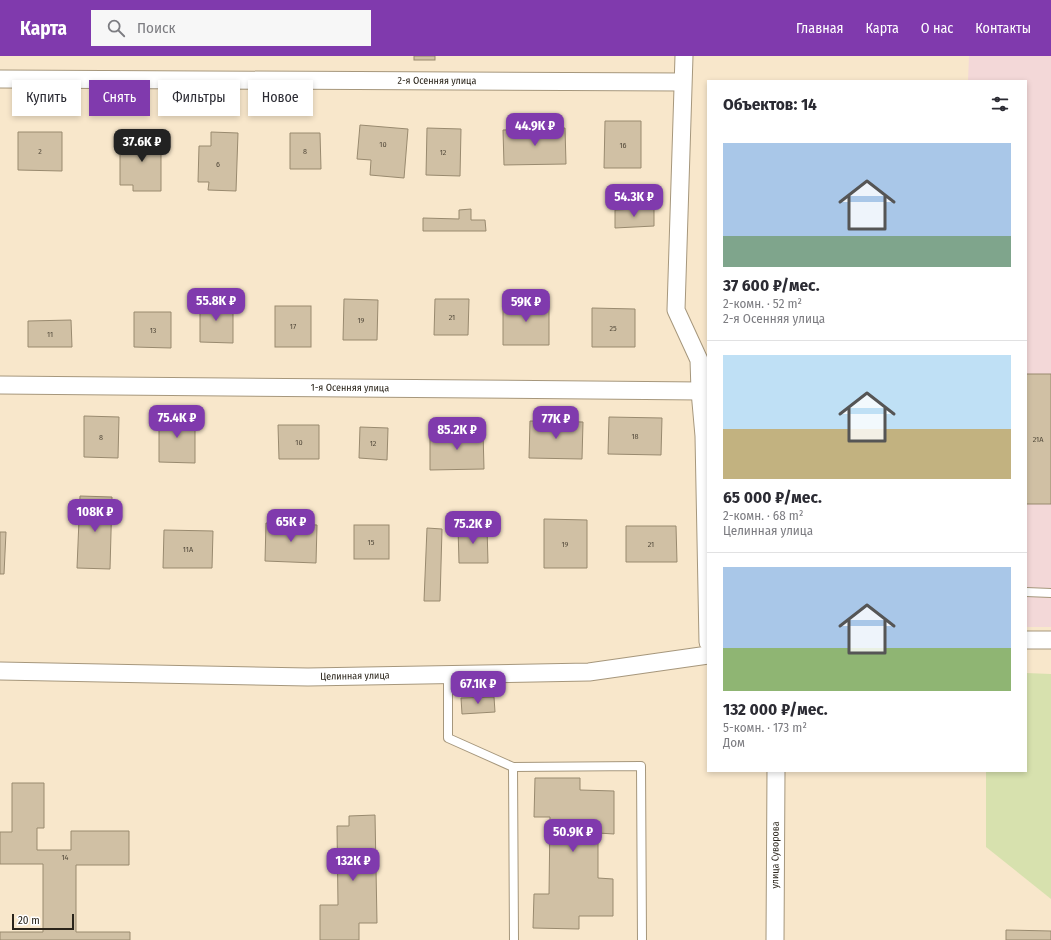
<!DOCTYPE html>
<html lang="ru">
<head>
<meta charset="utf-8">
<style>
  :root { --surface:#fff; --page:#f7f7f7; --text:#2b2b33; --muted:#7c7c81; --line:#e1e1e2; --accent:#803aad }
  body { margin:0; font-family:"Fira Sans Condensed",sans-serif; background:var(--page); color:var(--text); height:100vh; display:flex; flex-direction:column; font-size:15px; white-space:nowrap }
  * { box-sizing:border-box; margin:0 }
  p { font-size:13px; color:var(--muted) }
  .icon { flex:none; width:22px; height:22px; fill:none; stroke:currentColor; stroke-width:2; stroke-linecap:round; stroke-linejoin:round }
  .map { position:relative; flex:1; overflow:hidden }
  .details { position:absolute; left:707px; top:24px; width:320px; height:692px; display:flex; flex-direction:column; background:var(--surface); border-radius:0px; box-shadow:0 2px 6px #0003 }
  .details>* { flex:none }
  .guide { position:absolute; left:12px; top:24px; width:380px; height:36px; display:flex; gap:8px }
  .scale { position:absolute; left:12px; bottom:10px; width:62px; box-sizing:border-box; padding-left:4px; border:2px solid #2a241a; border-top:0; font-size:11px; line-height:14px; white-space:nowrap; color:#2a241a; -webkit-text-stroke:3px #fff; paint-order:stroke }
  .price { position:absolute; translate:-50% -34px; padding:0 9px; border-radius:8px; background:var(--accent); color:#fff; font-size:13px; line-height:26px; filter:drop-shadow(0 1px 2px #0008) }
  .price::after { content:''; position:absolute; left:50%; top:24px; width:12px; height:9px; margin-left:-6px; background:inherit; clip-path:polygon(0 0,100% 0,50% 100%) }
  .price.selected { background:#222; color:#fff }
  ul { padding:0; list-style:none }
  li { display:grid; align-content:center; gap:8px; height:212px; padding:0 16px }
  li+li { border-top:1px solid var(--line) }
  li span { display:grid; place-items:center; height:124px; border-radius:0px; color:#555 }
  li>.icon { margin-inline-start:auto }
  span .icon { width:72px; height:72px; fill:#fffc; stroke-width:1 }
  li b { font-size:17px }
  h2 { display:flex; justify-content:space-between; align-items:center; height:48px; padding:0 16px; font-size:17px }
  .pill { padding:0 14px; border-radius:0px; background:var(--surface); box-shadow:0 2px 6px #0003; font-size:14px; line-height:36px }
  .pill.selected { background:var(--accent); color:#fff }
  header { display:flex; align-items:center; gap:24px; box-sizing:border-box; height:56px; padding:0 20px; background:var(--accent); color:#fff }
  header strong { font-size:19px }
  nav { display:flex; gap:22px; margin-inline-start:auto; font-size:14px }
  .search { width:280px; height:36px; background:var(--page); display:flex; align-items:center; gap:10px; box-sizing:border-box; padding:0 14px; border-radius:0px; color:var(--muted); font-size:15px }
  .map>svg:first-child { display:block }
  .medical { fill:#f3d8d8 }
  .green { fill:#d7e1ae }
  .building { fill:#d0c0a4; stroke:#998a6f }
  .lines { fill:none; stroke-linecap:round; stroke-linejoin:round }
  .lane-casing { stroke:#a6977c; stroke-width:10 }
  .street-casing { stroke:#a6977c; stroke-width:19 }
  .lane { stroke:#fff; stroke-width:8 }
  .street { stroke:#fff; stroke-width:17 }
  .labels { text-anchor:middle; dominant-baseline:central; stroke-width:3.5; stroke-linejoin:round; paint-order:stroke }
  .number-label { font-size:8px; fill:#544b3c }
  .street-label { font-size:10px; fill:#2a241a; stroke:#fff }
</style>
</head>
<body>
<header>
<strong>Карта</strong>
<div class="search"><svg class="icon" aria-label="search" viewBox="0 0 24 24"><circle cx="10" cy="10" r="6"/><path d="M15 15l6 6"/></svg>Поиск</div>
<nav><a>Главная</a><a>Карта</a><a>О нас</a><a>Контакты</a></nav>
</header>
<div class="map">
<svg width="1051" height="884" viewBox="0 0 1051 884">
  <rect width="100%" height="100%" fill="#f8e7cb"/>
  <!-- medical -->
  <polygon class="medical" points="969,0 1051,0 1051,571 1026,571 1026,25 968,25"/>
  <!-- green -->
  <polygon class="green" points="1026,617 1051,618 1051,843 986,791 986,715 1026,715"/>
  <!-- building -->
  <g class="building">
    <rect x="414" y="0" width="21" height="4"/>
    <polygon points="605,65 641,65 641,112 604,112"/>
    <polygon points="360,69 408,73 404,122 370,119 371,104 357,103"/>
    <polygon points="427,72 461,73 460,120 426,119"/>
    <polygon points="565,72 566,108 504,109 503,74"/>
    <polygon points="18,76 62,76 62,115 18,114"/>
    <polygon points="211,76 238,77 236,135 208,134 209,126 198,126 199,90 211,90"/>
    <polygon points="290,77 320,77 321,113 290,113"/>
    <polygon points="133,78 161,78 161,135 133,135 133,129 120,129 120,92 133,92"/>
    <polygon points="654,152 654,170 615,172 615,154"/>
    <polygon points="471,153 471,164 485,164 486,175 423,175 423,162 459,163 459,154"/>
    <polygon points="344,243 378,244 377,284 343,284"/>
    <polygon points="435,243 469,243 468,279 434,279"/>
    <polygon points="549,245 549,289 503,289 503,246"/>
    <polygon points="200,246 233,247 233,287 200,286"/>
    <rect x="275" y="250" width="36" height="41"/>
    <polygon points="592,252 635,253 635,291 592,291"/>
    <polygon points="134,256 171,256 171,292 134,291"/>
    <polygon points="71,264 72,291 28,291 28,265"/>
    <rect x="1026" y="318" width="25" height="130"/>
    <polygon points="84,360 119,361 118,402 84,401"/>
    <polygon points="159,360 195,360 195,407 159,406"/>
    <polygon points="609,361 662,362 661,399 608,398"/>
    <polygon points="530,365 583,366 582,403 529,402"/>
    <polygon points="278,369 319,369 319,403 279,403"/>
    <polygon points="360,371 388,372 387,404 359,402"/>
    <polygon points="483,376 484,413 430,414 430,377"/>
    <polygon points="80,440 112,441 110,513 77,512"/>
    <polygon points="544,463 587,464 587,512 544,512"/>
    <polygon points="266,467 317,469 316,507 265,505"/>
    <rect x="354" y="469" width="35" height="34"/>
    <polygon points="626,470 676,470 677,506 626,506"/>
    <polygon points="458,471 487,471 488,507 459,507"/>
    <polygon points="427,472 442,473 440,545 424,545"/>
    <polygon points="164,474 213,475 212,512 163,512"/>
    <polygon points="0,476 6,476 4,518 0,518"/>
    <polygon points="494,641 495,656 462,658 461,642"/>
    <polygon points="535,722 580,722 580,734 614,735 614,778 598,777 598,822 613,823 613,860 579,860 579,873 533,872 534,838 549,838 550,761 534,761"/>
    <polygon points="12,727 44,727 44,772 37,772 37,794 71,794 71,775 129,775 129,809 76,809 76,876 130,876 130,884 0,884 0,876 43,876 43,808 0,808 0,776 12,776"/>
    <polygon points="375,759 377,867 359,867 359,884 320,884 320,849 338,849 337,770 349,770 349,760"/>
    <polygon points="1006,874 1051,875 1051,884 1006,884"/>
  </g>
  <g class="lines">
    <defs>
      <g id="lane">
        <polyline points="1026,536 1051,537"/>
        <polyline points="448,618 448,682 513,711 641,710 642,884"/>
        <polyline points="513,711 514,884"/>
      </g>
      <g id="street">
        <polyline points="684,0 676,254 699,304 700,335 704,380 708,586"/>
        <path id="s1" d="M0,23L682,26"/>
        <path id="s2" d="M0,329L700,335"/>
        <polyline points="1026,584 1051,584"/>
        <path id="s3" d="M0,615L308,621L589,616L708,599"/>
        <path id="s4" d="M775,884L776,715"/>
      </g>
    </defs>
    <!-- lane casing -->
    <use href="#lane" class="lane-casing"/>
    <!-- street casing -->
    <use href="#street" class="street-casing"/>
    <!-- lane -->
    <use href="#lane" class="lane"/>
    <!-- street -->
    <use href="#street" class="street"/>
  </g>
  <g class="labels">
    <!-- number labels -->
    <g class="number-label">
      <text x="383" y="88">10</text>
      <text x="623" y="89">16</text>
      <text x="40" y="95">2</text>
      <text x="305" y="95">8</text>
      <text x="443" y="96">12</text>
      <text x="218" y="108">6</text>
      <text x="452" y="261">21</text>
      <text x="361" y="264">19</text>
      <text x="293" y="270">17</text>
      <text x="613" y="272">25</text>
      <text x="153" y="274">13</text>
      <text x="50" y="278">11</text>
      <text x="635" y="380">18</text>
      <text x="101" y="381">8</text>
      <text x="1038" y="383">21А</text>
      <text x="299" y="386">10</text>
      <text x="373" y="387">12</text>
      <text x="371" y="486">15</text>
      <text x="565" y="488">19</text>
      <text x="651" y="488">21</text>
      <text x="188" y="493">11А</text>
      <text x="65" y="801">14</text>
    </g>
    <!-- street labels -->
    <g class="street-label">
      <text stroke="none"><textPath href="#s1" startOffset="437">2-я Осенняя улица</textPath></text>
      <text stroke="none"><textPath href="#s2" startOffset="350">1-я Осенняя улица</textPath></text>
      <text stroke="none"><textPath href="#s3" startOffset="355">Целинная улица</textPath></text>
      <text stroke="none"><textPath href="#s4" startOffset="85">улица Суворова</textPath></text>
    </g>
  </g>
</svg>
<div class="scale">20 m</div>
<b class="price" style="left:535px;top:91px">44.9K ₽</b>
<b class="price selected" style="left:142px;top:107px">37.6K ₽</b>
<b class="price" style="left:634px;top:162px">54.3K ₽</b>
<b class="price" style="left:216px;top:266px">55.8K ₽</b>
<b class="price" style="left:526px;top:267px">59K ₽</b>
<b class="price" style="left:177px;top:383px">75.4K ₽</b>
<b class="price" style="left:556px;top:384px">77K ₽</b>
<b class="price" style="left:457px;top:395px">85.2K ₽</b>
<b class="price" style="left:95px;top:477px">108K ₽</b>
<b class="price" style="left:291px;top:487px">65K ₽</b>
<b class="price" style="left:473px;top:489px">75.2K ₽</b>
<b class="price" style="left:478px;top:649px">67.1K ₽</b>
<b class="price" style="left:573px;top:797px">50.9K ₽</b>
<b class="price" style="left:353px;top:826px">132K ₽</b>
<div class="guide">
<a class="pill">Купить</a>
<a class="pill selected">Снять</a>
<a class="pill">Фильтры</a>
<a class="pill">Новое</a>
</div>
<section class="details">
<h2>Объектов: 14<svg class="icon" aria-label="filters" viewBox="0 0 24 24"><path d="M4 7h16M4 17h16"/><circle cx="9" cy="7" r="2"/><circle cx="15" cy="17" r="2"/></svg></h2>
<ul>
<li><span style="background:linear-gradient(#a9c7e8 75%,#7fa58c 0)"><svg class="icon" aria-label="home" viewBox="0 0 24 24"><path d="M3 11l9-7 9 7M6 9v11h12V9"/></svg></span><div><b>37 600 ₽/мес.</b><p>2-комн. · 52 m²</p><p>2-я Осенняя улица</p></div></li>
<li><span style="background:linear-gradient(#bfe0f5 60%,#c2b280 0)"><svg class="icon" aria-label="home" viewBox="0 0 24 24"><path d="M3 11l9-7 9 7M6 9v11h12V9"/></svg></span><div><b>65 000 ₽/мес.</b><p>2-комн. · 68 m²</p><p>Целинная улица</p></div></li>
<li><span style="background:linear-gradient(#a9c7e8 65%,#8fb573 0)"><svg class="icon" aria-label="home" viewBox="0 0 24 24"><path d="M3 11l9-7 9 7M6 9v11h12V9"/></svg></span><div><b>132 000 ₽/мес.</b><p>5-комн. · 173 m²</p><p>Дом</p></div></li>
</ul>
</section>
</div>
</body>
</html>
